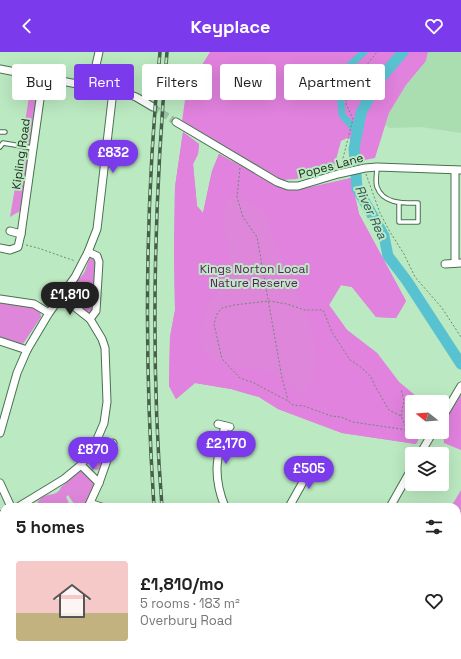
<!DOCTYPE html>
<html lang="en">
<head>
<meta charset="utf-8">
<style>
  :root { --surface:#fff; --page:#f2f2f2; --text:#222; --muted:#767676; --line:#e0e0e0; --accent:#7c3aed }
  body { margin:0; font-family:"Space Grotesk",sans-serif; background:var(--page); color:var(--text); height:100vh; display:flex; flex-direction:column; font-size:15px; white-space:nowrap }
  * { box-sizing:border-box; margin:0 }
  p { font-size:13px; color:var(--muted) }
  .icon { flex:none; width:22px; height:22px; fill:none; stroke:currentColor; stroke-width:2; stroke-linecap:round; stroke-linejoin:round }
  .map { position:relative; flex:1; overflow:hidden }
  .details { position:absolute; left:0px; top:451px; width:461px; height:156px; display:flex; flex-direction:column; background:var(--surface); border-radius:12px 12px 0 0; box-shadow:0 4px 16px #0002 }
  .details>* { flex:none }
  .guide { position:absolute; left:12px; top:12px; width:437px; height:36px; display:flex; gap:8px }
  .needle { width:26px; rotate:287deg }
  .controls { position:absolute; left:405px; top:343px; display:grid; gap:8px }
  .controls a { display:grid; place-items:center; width:44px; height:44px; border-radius:4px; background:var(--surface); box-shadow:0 4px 16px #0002; font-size:20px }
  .price { position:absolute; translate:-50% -34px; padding:0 9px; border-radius:14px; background:var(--accent); color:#fff; font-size:13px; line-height:26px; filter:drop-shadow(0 1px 2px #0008) }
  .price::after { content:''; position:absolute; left:50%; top:24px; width:12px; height:9px; margin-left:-6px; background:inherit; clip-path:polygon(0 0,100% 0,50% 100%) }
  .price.active { background:#222; color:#fff }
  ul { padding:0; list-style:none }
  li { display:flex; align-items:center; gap:12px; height:100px; padding:0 16px }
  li+li { border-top:1px solid var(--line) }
  li span { display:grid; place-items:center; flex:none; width:112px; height:80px; border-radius:4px; color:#555 }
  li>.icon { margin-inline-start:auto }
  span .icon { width:48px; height:48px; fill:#fffc; stroke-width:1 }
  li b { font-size:17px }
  h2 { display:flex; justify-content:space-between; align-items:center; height:48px; padding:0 16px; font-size:17px }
  .chip { padding:0 14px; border-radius:4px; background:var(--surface); box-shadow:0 4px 16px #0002; font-size:14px; line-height:36px }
  .chip.active { background:var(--accent); color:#fff }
  header { display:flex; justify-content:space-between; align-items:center; height:52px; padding:0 16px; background:var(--accent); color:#fff; font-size:18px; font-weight:600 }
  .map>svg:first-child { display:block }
  .built { fill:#aadeb1 }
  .green { fill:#de86da }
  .forest { fill:#e182de; fill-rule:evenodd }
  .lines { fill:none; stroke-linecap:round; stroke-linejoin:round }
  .canal { stroke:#59c2d1; stroke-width:7 }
  .river { stroke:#59c2d1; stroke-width:11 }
  .minor-tunnel { stroke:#9ac3a0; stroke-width:7; stroke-dasharray:7 3.5; stroke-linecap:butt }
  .service-casing { stroke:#48724f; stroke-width:5.5 }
  .minor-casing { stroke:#48724f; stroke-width:9 }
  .path { stroke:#6b8b6f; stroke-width:1; stroke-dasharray:2 2; stroke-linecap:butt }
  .service { stroke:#fff; stroke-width:3.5 }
  .minor { stroke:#fff; stroke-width:7 }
  .rail-casing { stroke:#465f4a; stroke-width:3.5 }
  .rail { stroke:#bbe9c1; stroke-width:2; stroke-dasharray:6; stroke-linecap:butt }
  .labels { text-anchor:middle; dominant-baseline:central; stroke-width:4; stroke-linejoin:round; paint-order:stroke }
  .street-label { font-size:12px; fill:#18291b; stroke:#bbe9c1 }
  .park-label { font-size:12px; fill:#691269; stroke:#bbe9c1 }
  .water-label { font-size:13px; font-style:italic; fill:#34555a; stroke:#bbe9c1 }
</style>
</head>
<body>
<header><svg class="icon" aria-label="back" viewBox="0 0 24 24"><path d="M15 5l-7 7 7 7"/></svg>Keyplace<svg class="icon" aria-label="heart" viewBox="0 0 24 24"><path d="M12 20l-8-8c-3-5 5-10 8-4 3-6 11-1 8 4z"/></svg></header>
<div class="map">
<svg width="461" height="607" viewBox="0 0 461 607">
  <rect width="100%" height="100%" fill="#bbe9c1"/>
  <!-- built -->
  <polygon class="built" points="428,0 461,0 461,81 421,75 390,76 385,73 389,61 406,33 426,9"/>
  <!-- green -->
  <g class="green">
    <path d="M29,27C34,28 37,33 38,38L30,90L28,92L24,91L22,88L31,33Z"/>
    <polygon points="183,80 199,92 198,102 193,112 197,154 203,161 212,119 219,102 283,137 298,138 351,126 359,162 406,249 396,266 376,265 352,235 341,233 329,253 347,278 377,301 399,330 423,350 412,350 412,380 422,380 416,392 342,381 278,357 259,345 231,337 195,331 176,347 169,334 170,285 175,258 174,199 175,135"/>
    <polygon points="23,96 28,97 29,100 20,159 10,165 21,100"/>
    <path d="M91,204L96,207L94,257L91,261C80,260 70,246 73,235C75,229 82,225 85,219C87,214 88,209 91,204Z"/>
    <polygon points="0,248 32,253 40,258 41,265 23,292 18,292 0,285"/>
    <polygon points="101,386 112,390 103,414 101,414 100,417 96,418 88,411 96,400"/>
    <path d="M80,419L84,420L95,429L90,446L86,455H76L68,443L66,445L71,455H37L38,449C40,448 41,446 43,445C50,441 58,444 61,435Z"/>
    <polygon points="461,438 461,607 450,607 450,603 457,603 457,455 451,455"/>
  </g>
  <!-- forest -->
  <g class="forest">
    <polygon points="210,0 428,0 426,9 406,33 389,61 375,106 355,110 354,97 349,85 341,89 334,115 296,127 282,128 182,69 185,48 192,29"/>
    <path d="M183,80L199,92L198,102L193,112L197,154L203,161L212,119L219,102L283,137L298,138L351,126L359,162L406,249L396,266L376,265L352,235L341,233L329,253L347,278L377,301L399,330L423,350H412V380H422L416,392L342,381L278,357L259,345L231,337L195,331L176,347L169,334L170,285L175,258L174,199L175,135ZM232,143L249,150L264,160L283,211L313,278L315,310L313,327L301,345L287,328L268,318L231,314L217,310L204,303L200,285L203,267L208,251L230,227L231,215L223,171L226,149Z"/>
    <polygon points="461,343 461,398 444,391 443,378 449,362"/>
  </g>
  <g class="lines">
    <!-- canal -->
    <polyline class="canal" points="358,81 342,63 339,27 349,14 364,0"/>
    <!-- river -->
    <polyline class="river" points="403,0 384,22 375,34 361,61 354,97 357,136 384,184 388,204 407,229 461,312"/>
    <!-- minor-tunnel -->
    <polyline class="minor-tunnel" points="153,55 176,70"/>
    <defs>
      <g id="service">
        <polyline points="0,80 5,80"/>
        <polyline points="0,95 3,91 33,96"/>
        <path d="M377,116C377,121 375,129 377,135C383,152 403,151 418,151V170H399V151"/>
        <polyline points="92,450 107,455"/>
      </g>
      <g id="minor">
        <polyline points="0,17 128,42 136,45 153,55"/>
        <polyline points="91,35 99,0"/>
        <polyline points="176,70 277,130 288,134 298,134 338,122 365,116 377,115 461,118"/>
        <polyline points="21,182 43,26"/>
        <polyline points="0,196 10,198 18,195 21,182 10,179"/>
        <polyline points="88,200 97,204 99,210 96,259 90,267"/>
        <polyline points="455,211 455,118"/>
        <polyline points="445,212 461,211"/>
        <polyline points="0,247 34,252 49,261"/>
        <polyline points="0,289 27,298"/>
        <polyline points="442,366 461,334"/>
        <polyline points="218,372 230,375"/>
        <polyline points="0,381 17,321 27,298 49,261 75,225 88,200 97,177 113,39"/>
        <polyline points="420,402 433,380"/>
        <polyline points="81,413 99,431"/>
        <polyline points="0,431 11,455"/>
        <polyline points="18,455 64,427 81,413 95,392 104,371 107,350 105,296 102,287 90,267 62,245"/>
        <polyline points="88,455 99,431 113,391"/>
        <path d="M225,455C212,423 217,405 225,374"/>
        <polyline points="289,455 313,412"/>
        <polyline points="390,455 412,416"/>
        <polyline points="0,463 4,462"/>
        <polyline points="0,512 4,510"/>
        <polyline points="0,572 2,569"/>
        <polyline points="395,603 396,607"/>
        <polyline points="62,607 65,603"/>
        <polyline points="114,607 117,604 121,607"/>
        <polyline points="305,607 307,603"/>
        <polyline points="413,607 415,603"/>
      </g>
    </defs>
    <!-- service casing -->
    <use href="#service" class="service-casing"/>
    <!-- minor casing -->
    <use href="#minor" class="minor-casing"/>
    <!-- path -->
    <g class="path">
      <polyline points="341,114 353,67 346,52 347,41 351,33 377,0"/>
      <polyline points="240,116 237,145 243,165 257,185 282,326 288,348"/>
      <polyline points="366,122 380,161 390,180 404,202 415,225 442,256 461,285"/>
      <polyline points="26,193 38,196 75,209"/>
      <polyline points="77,235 90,236"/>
      <polyline points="401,364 404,349 401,337"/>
      <polyline points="407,378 401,364 389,358 375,334 371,325 361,315 350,308 332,280 323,258 305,258 287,252 269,249 234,253 222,256 217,262 214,272 222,307 240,326 254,331 288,349 293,353 304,354 331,364 341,365 353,370 407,378 421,386"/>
      <polyline points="457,463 461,459"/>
      <polyline points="457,603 457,607"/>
    </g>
    <!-- service -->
    <use href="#service" class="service"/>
    <!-- minor -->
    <use href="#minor" class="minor"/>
    <defs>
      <g id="rail">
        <path d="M154,455C144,303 145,151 160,0"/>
        <path d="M162,455C150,303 154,151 167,0"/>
        <polyline points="168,603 169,607"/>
        <polyline points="179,603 180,607"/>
      </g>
    </defs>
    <!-- rail casing -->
    <use href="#rail" class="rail-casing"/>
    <!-- rail -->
    <use href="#rail" class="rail"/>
  </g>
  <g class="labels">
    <!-- street labels -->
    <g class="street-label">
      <text transform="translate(21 102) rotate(-82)">Kipling Road</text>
      <text transform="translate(331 114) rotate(-15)">Popes Lane</text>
    </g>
    <!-- park labels -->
    <g class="park-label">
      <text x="254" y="217">Kings Norton Local<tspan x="254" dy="14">Nature Reserve</tspan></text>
    </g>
    <!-- water labels -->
    <g class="water-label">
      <text transform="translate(371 160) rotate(65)">River Rea</text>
    </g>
  </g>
</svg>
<div class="controls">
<a><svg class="needle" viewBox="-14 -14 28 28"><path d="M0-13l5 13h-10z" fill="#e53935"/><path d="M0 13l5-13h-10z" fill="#767676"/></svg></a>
<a><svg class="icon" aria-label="layers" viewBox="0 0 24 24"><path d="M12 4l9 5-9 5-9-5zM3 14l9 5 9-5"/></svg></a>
</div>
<b class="price" style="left:113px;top:122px">£832</b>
<b class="price active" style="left:70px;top:264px">£1,810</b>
<b class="price" style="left:226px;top:413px">£2,170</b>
<b class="price" style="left:93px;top:419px">£870</b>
<b class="price" style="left:309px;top:438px">£505</b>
<div class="guide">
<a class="chip">Buy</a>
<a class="chip active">Rent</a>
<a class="chip">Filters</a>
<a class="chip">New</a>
<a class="chip">Apartment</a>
</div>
<section class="details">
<h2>5 homes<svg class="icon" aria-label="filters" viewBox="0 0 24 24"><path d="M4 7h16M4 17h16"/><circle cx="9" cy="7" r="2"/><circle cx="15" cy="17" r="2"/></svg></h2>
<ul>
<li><span style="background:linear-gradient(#f6c9c9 65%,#c2b280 0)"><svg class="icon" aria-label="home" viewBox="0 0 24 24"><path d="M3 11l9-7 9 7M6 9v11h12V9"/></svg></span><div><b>£1,810/mo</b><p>5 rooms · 183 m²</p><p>Overbury Road</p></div><svg class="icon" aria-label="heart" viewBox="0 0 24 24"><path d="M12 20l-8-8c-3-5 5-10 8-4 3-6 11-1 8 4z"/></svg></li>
</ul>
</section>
</div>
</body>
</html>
